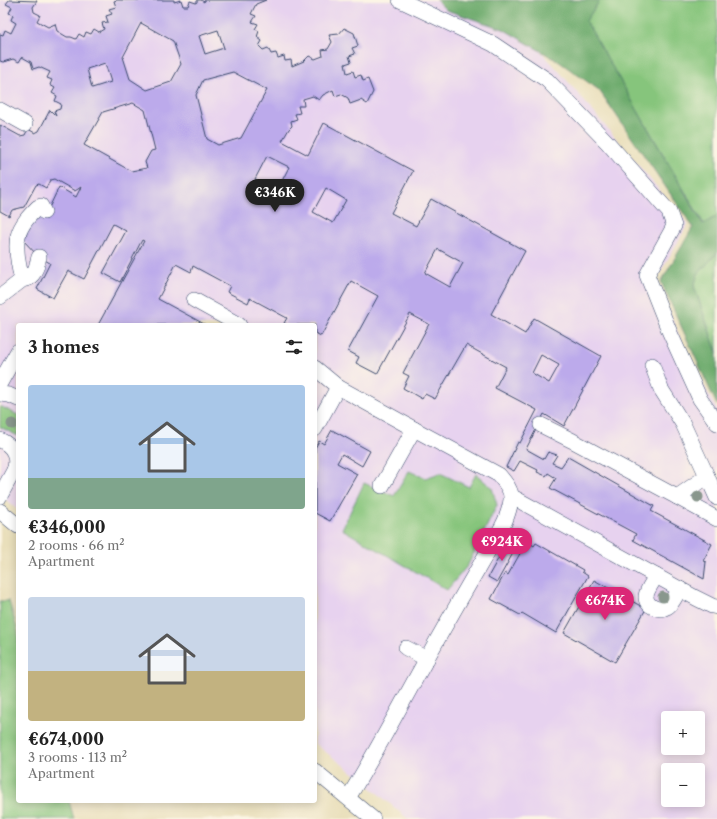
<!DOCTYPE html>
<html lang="en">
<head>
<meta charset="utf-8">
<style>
  :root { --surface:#fff; --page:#f2f2f2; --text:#222; --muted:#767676; --accent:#db2777 }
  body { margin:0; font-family:"Libre Caslon Text",serif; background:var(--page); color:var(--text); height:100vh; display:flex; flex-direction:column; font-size:15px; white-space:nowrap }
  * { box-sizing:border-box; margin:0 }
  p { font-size:13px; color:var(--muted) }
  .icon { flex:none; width:22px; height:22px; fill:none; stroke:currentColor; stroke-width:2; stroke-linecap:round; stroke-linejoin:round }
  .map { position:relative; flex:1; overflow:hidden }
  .details { position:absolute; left:16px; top:323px; width:301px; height:480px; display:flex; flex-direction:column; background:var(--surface); border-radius:4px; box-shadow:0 2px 10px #0003 }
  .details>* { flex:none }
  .tools { position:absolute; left:661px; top:711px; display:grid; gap:8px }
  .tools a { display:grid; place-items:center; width:44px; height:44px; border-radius:4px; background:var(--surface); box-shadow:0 2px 10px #0003; font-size:20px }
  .price { position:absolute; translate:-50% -34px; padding:0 9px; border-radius:14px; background:var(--accent); color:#fff; font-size:13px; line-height:26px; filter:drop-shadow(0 1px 2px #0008) }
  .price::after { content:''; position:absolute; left:50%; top:24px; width:12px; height:9px; margin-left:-6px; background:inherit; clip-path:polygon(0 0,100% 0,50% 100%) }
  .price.selected { background:#222; color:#fff }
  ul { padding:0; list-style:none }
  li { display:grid; align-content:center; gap:8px; height:212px; padding:0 12px }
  li span { display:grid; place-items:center; height:124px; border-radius:4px; color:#555 }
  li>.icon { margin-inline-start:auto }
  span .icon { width:72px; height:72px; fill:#fffc; stroke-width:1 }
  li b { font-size:17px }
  h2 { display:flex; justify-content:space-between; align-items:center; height:48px; padding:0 12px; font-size:17px }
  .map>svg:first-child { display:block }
  .built { fill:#e7d2ef; fill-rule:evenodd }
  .green { fill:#86c57c; stroke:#507a6d }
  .forest { fill:#6caa6c; stroke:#446c65 }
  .building { fill:#bcaaeb; fill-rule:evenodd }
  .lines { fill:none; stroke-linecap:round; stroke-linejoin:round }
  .minor-casing { stroke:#3a496c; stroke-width:16 }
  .minor { stroke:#fff; stroke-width:15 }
  .tree { fill:#89978d }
</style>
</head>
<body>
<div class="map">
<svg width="717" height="819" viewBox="0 0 717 819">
  <rect width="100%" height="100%" fill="#fcf5e5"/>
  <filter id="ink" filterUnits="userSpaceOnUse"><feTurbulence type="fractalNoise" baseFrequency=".025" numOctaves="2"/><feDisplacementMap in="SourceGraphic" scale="8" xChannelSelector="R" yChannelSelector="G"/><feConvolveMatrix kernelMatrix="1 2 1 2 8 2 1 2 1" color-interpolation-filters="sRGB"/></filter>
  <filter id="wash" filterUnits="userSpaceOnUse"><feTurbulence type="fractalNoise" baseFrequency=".012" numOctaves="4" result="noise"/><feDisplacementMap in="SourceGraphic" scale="16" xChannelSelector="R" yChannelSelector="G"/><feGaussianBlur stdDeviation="0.9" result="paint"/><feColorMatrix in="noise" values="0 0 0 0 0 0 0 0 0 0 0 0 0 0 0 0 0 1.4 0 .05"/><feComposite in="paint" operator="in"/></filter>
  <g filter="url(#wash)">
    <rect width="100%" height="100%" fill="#e9dfbb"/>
    <!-- built -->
    <path class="built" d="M0,0H493L558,70L688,224L656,280L686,352L717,410V819H408L355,774L315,744V325H18V510L0,495ZM668,718H698V748H668ZM668,770H698V800H668Z"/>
    <!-- green -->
    <g class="green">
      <polygon points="600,0 717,0 717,216 704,224 585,21"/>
      <polygon points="717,253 717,353 694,286 698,274"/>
      <polygon points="0,406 18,415 18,436 0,427"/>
      <polygon points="409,471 425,478 440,473 469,487 476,474 492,488 497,505 468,565 447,590 342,529 364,483 394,496"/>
      <polygon points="0,601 9,601 18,632 18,801 69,801 74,819 0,819"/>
    </g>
    <!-- forest -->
    <polygon class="forest" points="436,0 600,0 586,21 703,224 717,216 717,253 698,274 694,286 717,353 717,405 661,282 693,227 599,90 558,61 503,29 446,10"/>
    <g id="blocks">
      <!-- building -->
      <g class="building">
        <path d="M9,0L37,1L33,7L34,12L40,15L37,21L48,27L55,24L57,31L67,37H71L76,39L79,34L84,37L86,32L91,34L94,29L99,32L104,29L102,23L108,22L106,16L112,14L109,9L116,7L114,1L117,0H174V2L181,0L183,6H188L190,1L196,3L198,0H201L204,2L205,0H266L256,4L251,14L256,16L252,22L258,24L255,29L259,31L257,37L262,41L259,46L263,50L268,48L271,54L276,53L278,58L284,56L285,61L291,60L292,66L304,61L309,56L315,59L323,56L322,50L328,49L332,42L329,35L339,34L344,28L354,33L358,46L352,48L355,54L349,56L351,62L345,64L347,73L353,71L355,77L361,75L363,81L368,79L373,92L367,104L361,100L350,104L348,98L341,94L335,96L333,90L323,95L319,100L313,96L303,99L304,106H298L300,113L295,114L297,119L291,121L292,126L289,129L282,141L308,155L324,123L413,171L391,213L416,226L431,199L525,251L491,314L525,334L534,318L601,356L564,426L544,414L526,449L544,459L548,452L557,455L552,463L561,467L568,457L654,506L651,511L712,544L703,561L706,562L704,579L633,540L636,534L550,488L556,478L548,473L546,476L537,472L538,470L520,461L514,471L506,467L518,442L520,443L537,410L495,388L506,367L466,345L435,399L425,394L422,399L403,388L409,376L403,373L429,324L410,314L377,374L356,363L359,357L348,351L378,296L351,281L321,336L315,333V325H288L284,323L287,318L250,298L248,303L227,292L230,286L193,266L191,272L176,264L158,299L206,325H98L144,241L142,240L120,282L103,273L126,231L113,224L84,279L68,271L53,298L37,289L50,263L39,257L22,239L26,227L48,210L59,187L76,197L81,187L75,191L54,179L50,180L46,188L39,184L36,185L24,207L12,210L9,216L0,211V125L20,136L25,135L28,129L35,133L39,131L50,110L56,116L54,111L60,109L61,104L55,101L57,96L52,93L55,88L50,85L52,80L47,78L50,72L39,67L33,69L31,62L22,57L19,62L13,59L3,62L0,61V34L3,35L5,30L11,33L16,23L11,20L13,15L9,13L12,7L6,4ZM141,23L173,41L181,64L171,82L147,90L130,79L123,57ZM218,30L224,48L205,54L199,36ZM105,63L111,82L92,88L87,69ZM233,72L267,90L241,138L218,145L207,139L196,95L203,80ZM133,103L145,110L155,150L151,151L145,162L147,168L131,171L84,145L103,112ZM267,156L289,167L277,191L255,179ZM326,188L346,200L333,223L313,212ZM438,249L463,263L450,287L425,273ZM541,355L559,365L549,383L532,373Z"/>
        <polygon points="332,430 370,451 362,466 342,454 337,463 357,474 330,521 315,513 315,448 319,441 324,444"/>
        <polygon points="508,541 517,546 497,582 488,577"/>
        <polygon points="527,541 534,546 536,543 583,570 582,572 588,576 556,633 522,613 520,615 491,599 505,573 508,575"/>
        <polygon points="594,580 646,609 615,662 564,633"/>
      </g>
    </g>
  </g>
  <g filter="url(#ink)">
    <use href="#blocks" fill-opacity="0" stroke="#3a496c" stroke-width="1"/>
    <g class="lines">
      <defs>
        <g id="minor">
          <polyline points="400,0 493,44 547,80 607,142 669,212 674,226 647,275 670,333 700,399 717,423"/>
          <polyline points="0,110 25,124"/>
          <path d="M22,280C19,268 15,248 18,236C21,224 30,215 38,207L41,206L44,212"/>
          <polyline points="0,297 22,280 29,278 33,274 36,268 39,257"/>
          <polyline points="194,300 239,325"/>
          <polyline points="315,368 338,387 315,429"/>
          <polyline points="0,383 18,351"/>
          <path d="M338,387L414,429L499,475C504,481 510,488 511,495C512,503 506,520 502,527C475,574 447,621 421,669C397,712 374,756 348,798"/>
          <polyline points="0,394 9,395 18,399"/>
          <polyline points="541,425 573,441 677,497 707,476 683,424 661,389 652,365"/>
          <path d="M0,440C13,446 19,456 14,471"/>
          <polyline points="707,476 717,498"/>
          <polyline points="382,486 414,429"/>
          <polyline points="0,496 18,463"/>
          <polyline points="511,496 696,598 712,606 717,607"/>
          <polyline points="677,497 717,519"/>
          <polyline points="0,511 18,526"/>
          <path d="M656,576C653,582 647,589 646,596C645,606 659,612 667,607C673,604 676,594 680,589"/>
          <polyline points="406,648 427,659"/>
          <polyline points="315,771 373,819"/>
        </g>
      </defs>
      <!-- minor casing -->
      <use href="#minor" class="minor-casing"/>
      <!-- minor -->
      <use href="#minor" class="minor"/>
    </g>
    <!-- trees -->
    <g class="tree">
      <circle cx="12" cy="424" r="5.5"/>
      <circle cx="698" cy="497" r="5.5"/>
      <circle cx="663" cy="597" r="5.5"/>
    </g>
  </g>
</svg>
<div class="tools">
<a>+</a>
<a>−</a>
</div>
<b class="price selected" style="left:275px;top:213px">€346K</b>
<b class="price" style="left:502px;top:562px">€924K</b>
<b class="price" style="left:605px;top:621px">€674K</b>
<section class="details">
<h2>3 homes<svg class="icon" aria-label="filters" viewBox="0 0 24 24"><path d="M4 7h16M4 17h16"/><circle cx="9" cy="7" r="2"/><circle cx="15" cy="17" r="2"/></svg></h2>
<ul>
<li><span style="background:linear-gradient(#a9c7e8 75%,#7fa58c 0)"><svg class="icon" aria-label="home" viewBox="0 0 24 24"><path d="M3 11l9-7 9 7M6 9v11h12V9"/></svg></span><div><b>€346,000</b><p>2 rooms · 66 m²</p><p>Apartment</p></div></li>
<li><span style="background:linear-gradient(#c9d6e8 60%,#c2b280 0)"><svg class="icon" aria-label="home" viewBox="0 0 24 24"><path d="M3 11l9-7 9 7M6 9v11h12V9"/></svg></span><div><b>€674,000</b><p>3 rooms · 113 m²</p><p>Apartment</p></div></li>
</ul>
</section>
</div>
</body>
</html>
